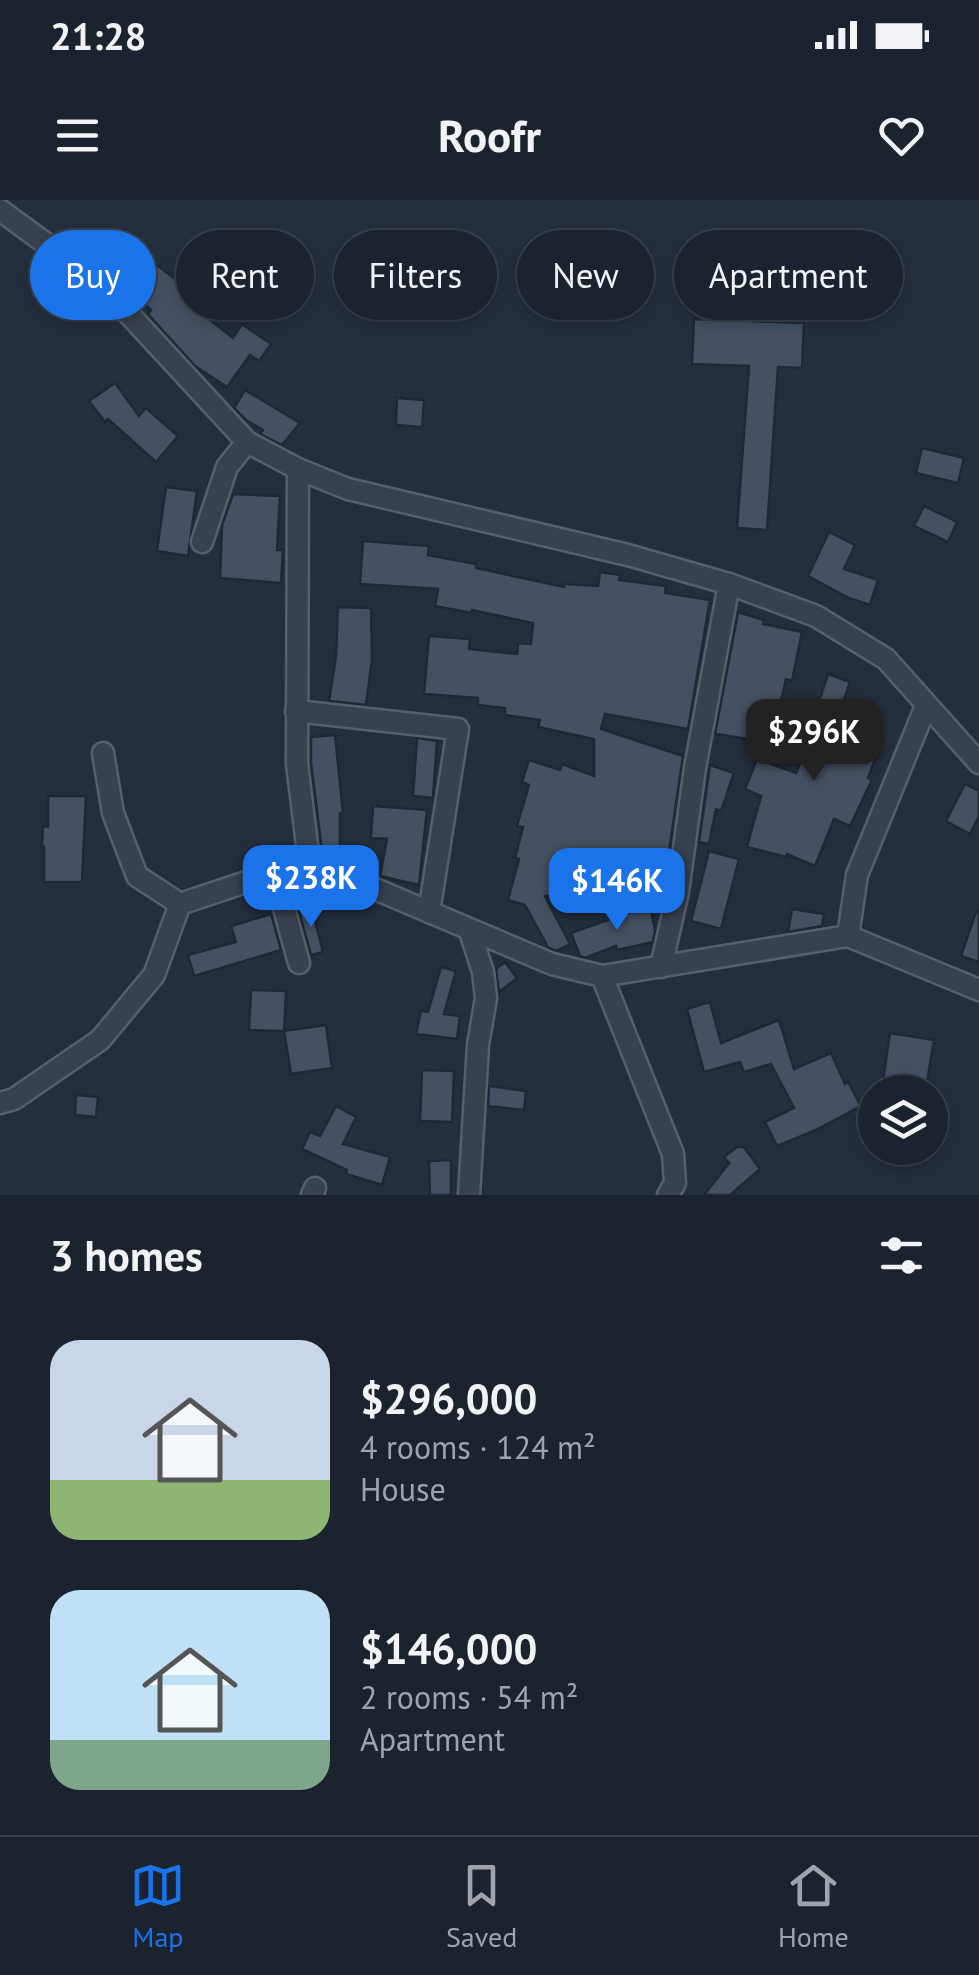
<!DOCTYPE html>
<html lang="en">
<head>
<meta charset="utf-8">
<style>
  :root { --surface:#1b232e; --page:#242b36; --text:#f1f3f6; --muted:#a0a4aa; --line:#39404a; --accent:#1a73e8 }
  body { margin:0; font-family:"PT Sans",sans-serif; background:var(--page); color:var(--text); height:100vh; display:flex; flex-direction:column; font-size:38px; white-space:nowrap }
  * { box-sizing:border-box; margin:0 }
  p { font-size:32px; color:var(--muted) }
  .icon { flex:none; width:55px; height:55px; fill:none; stroke:currentColor; stroke-width:2; stroke-linecap:round; stroke-linejoin:round }
  .map { position:relative; height:995px; overflow:hidden }
  .panel { display:flex; flex-direction:column; background:var(--surface); flex:1 }
  .panel>* { flex:none }
  .top-card { position:absolute; left:30px; top:30px; width:920px; height:90px; display:flex; gap:20px }
  .controls { position:absolute; left:858px; top:875px; display:grid; gap:20px }
  .controls a { display:grid; place-items:center; width:90px; height:90px; border-radius:50%; background:var(--surface); box-shadow:0 5px 15px #0003,0 0 0 2px var(--line); font-size:50px }
  .price { position:absolute; translate:-50% -85px; padding:0 22px; border-radius:20px; background:var(--accent); color:#fff; font-size:32px; line-height:65px; filter:drop-shadow(0 2px 5px #0008) }
  .price::after { content:''; position:absolute; left:50%; top:60px; width:30px; height:22px; margin-left:-15px; background:inherit; clip-path:polygon(0 0,100% 0,50% 100%) }
  .price.current { background:#222; color:#fff }
  ul { padding:0; list-style:none }
  li { display:flex; align-items:center; gap:30px; height:250px; padding:0 50px }
  li span { display:grid; place-items:center; flex:none; width:280px; height:200px; border-radius:30px; color:#555 }
  li>.icon { margin-inline-start:auto }
  span .icon { width:120px; height:120px; fill:#fffc; stroke-width:1 }
  li b { font-size:42px }
  h2 { display:flex; justify-content:space-between; align-items:center; height:120px; padding:0 50px; font-size:42px }
  .pill { padding:0 35px; border-radius:45px; background:var(--surface); box-shadow:0 5px 15px #0003,0 0 0 2px var(--line); font-size:35px; line-height:90px }
  .pill.current { background:var(--accent); color:#fff }
  .status { display:flex; justify-content:space-between; align-items:center; height:70px; padding:0 50px; background:var(--surface); direction:ltr }
  .status svg { height:28px; fill:currentColor }
  header { display:flex; justify-content:space-between; align-items:center; height:130px; padding:0 50px; background:var(--surface); font-size:45px; font-weight:600 }
  .tabs { display:flex; justify-content:space-around; align-items:center; height:140px; border-top:2px solid var(--line); background:var(--surface); font-size:28px; color:var(--muted) }
  .tabs a { display:grid; justify-items:center; gap:5px }
  .tabs .current { color:var(--accent) }
  .map>svg:first-child { display:block }
  .building { fill:#455162; stroke:#1f2835; stroke-width:2.5 }
  .lines { fill:none; stroke-linecap:round; stroke-linejoin:round }
  .minor-casing { stroke:#565f6c; stroke-width:25 }
  .minor { stroke:#38414e; stroke-width:20 }
</style>
</head>
<body>
<div class="status"><b>21:28</b><svg viewBox="0 0 49 12"><path d="M0 12V9h3v3zM5 12V6h3v6zM10 12V3h3v9zM15 12V0h3v12zM26 1h20v11H26zM47 4h2v5h-2z"/></svg></div>
<header><svg class="icon" aria-label="menu" viewBox="0 0 24 24"><path d="M4 6h16M4 12h16M4 18h16"/></svg>Roofr<svg class="icon" aria-label="heart" viewBox="0 0 24 24"><path d="M12 20l-8-8c-3-5 5-10 8-4 3-6 11-1 8 4z"/></svg></header>
<div class="map">
<svg width="979" height="995" viewBox="0 0 979 995">
  <rect width="100%" height="100%" fill="#242f3e"/>
  <!-- building -->
  <g class="building">
    <polygon points="140,52 183,85 203,96 195,108 233,138 242,124 271,144 259,161 250,155 227,187 195,166 148,114 151,110 117,81"/>
    <polygon points="694,119 804,123 802,168 778,167 767,330 737,328 749,166 692,164"/>
    <polygon points="115,183 139,216 146,208 178,236 156,262 108,219 105,222 89,201"/>
    <polygon points="245,190 300,223 282,245 260,234 263,230 246,220 234,208"/>
    <polygon points="397,198 424,200 422,227 396,225"/>
    <polygon points="922,248 964,258 958,283 916,273"/>
    <polygon points="166,287 197,291 188,356 157,351"/>
    <polygon points="233,294 280,296 277,350 283,350 281,383 220,378 222,325"/>
    <polygon points="924,306 957,322 948,342 914,326"/>
    <polygon points="829,332 855,345 844,369 878,380 870,405 849,398 808,376"/>
    <polygon points="363,341 429,346 428,355 476,364 476,368 564,387 564,384 598,386 600,372 620,375 619,380 666,386 665,393 710,400 688,529 605,514 601,529 683,556 663,693 592,697 591,692 545,696 570,744 556,751 548,747 525,705 508,700 519,659 515,658 523,627 517,626 529,585 522,582 529,560 560,570 562,564 594,576 594,539 538,527 540,520 505,515 505,508 478,505 478,498 424,494 429,436 470,439 469,449 517,454 518,443 531,444 533,423 472,410 472,413 435,406 438,389 360,384"/>
    <polygon points="338,407 371,408 372,460 366,505 329,501 336,456"/>
    <polygon points="738,412 764,420 763,424 802,432 792,481 786,479 780,505 762,501 755,540 715,534"/>
    <polygon points="828,474 850,482 836,522 883,539 868,578 872,580 850,626 834,619 815,666 787,654 786,657 747,647 761,596 745,589 757,559 796,573 809,542 806,541"/>
    <polygon points="335,535 343,613 340,613 340,655 322,651 311,563 311,537"/>
    <polygon points="417,538 437,541 433,598 413,596"/>
    <polygon points="710,565 734,573 721,611 716,609 709,644 699,642"/>
    <polygon points="965,584 979,591 979,616 970,634 946,621"/>
    <polygon points="48,596 86,596 82,682 44,682 44,647 42,647 43,626 48,627"/>
    <polygon points="373,606 427,610 419,685 380,676 387,639 371,638"/>
    <polygon points="709,651 739,659 721,729 691,721"/>
    <polygon points="311,705 323,752 311,755 298,708"/>
    <polygon points="650,705 655,730 653,742 617,750 616,746 585,758 580,756 571,733"/>
    <polygon points="792,709 824,714 822,726 788,732"/>
    <polygon points="976,712 979,712 979,762 961,756"/>
    <polygon points="271,714 281,750 194,776 188,755 236,742 231,726"/>
    <polygon points="505,762 517,778 499,792 496,769"/>
    <polygon points="441,767 456,771 444,814 460,816 457,839 416,834 421,811 428,812"/>
    <polygon points="251,790 286,791 284,831 249,830"/>
    <polygon points="710,802 721,843 779,820 794,869 831,853 845,884 848,882 861,906 816,930 777,946 765,922 794,908 771,864 744,872 740,862 704,872 687,809"/>
    <polygon points="326,825 332,868 291,874 284,831"/>
    <polygon points="890,833 934,840 926,888 883,881"/>
    <polygon points="422,870 454,871 452,922 420,921"/>
    <polygon points="489,886 526,891 524,910 488,906"/>
    <polygon points="76,895 98,897 96,917 75,915"/>
    <polygon points="336,906 356,917 343,944 390,957 382,985 346,974 347,970 302,949 310,932 320,936"/>
    <polygon points="737,947 744,947 760,969 730,995 704,995 729,963 724,957"/>
    <polygon points="451,960 451,995 430,995 429,961"/>
  </g>
  <g class="lines">
    <defs>
      <g id="minor">
        <polyline points="0,10 101,84 247,242 298,269 348,289 628,355 729,384 816,416 886,459 979,563"/>
        <polyline points="298,269 297,564 309,661"/>
        <polyline points="202,342 227,267 247,242"/>
        <polyline points="296,511 458,529 429,712"/>
        <polyline points="103,553 113,613 137,676 180,704"/>
        <polyline points="274,672 299,763"/>
        <polyline points="469,729 483,772 486,798 478,845 469,995"/>
        <polyline points="848,736 857,675 926,506"/>
        <polyline points="661,767 678,692 695,568 729,384"/>
        <polyline points="602,776 673,954 675,983 668,995"/>
        <polyline points="0,903 14,899 100,840 154,775 180,704 309,661 552,764 602,776 848,736 979,790"/>
        <polyline points="312,995 315,988"/>
      </g>
    </defs>
    <!-- minor casing -->
    <use href="#minor" class="minor-casing"/>
    <!-- minor -->
    <use href="#minor" class="minor"/>
  </g>
</svg>
<div class="controls">
<a><svg class="icon" aria-label="layers" viewBox="0 0 24 24"><path d="M12 4l9 5-9 5-9-5zM3 14l9 5 9-5"/></svg></a>
</div>
<b class="price current" style="left:814px;top:584px">$296K</b>
<b class="price" style="left:311px;top:730px">$238K</b>
<b class="price" style="left:617px;top:733px">$146K</b>
<div class="top-card">
<a class="pill current">Buy</a>
<a class="pill">Rent</a>
<a class="pill">Filters</a>
<a class="pill">New</a>
<a class="pill">Apartment</a>
</div>
</div>
<section class="panel">
<h2>3 homes<svg class="icon" aria-label="filters" viewBox="0 0 24 24"><path d="M4 7h16M4 17h16"/><circle cx="9" cy="7" r="2"/><circle cx="15" cy="17" r="2"/></svg></h2>
<ul>
<li><span style="background:linear-gradient(#c9d6e8 70%,#8fb573 0)"><svg class="icon" aria-label="home" viewBox="0 0 24 24"><path d="M3 11l9-7 9 7M6 9v11h12V9"/></svg></span><div><b>$296,000</b><p>4 rooms · 124 m²</p><p>House</p></div></li>
<li><span style="background:linear-gradient(#bfe0f5 75%,#7fa58c 0)"><svg class="icon" aria-label="home" viewBox="0 0 24 24"><path d="M3 11l9-7 9 7M6 9v11h12V9"/></svg></span><div><b>$146,000</b><p>2 rooms · 54 m²</p><p>Apartment</p></div></li>
</ul>
</section>
<nav class="tabs">
<a class="current"><svg class="icon" aria-label="map" viewBox="0 0 24 24"><path d="M3 6l6-2 6 2 6-2v14l-6 2-6-2-6 2zM9 4v14M15 6v14"/></svg>Map</a>
<a><svg class="icon" aria-label="saved" viewBox="0 0 24 24"><path d="M7 4h10v16l-5-4-5 4z"/></svg>Saved</a>
<a><svg class="icon" aria-label="home" viewBox="0 0 24 24"><path d="M3 11l9-7 9 7M6 9v11h12V9"/></svg>Home</a>
</nav>
</body>
</html>
